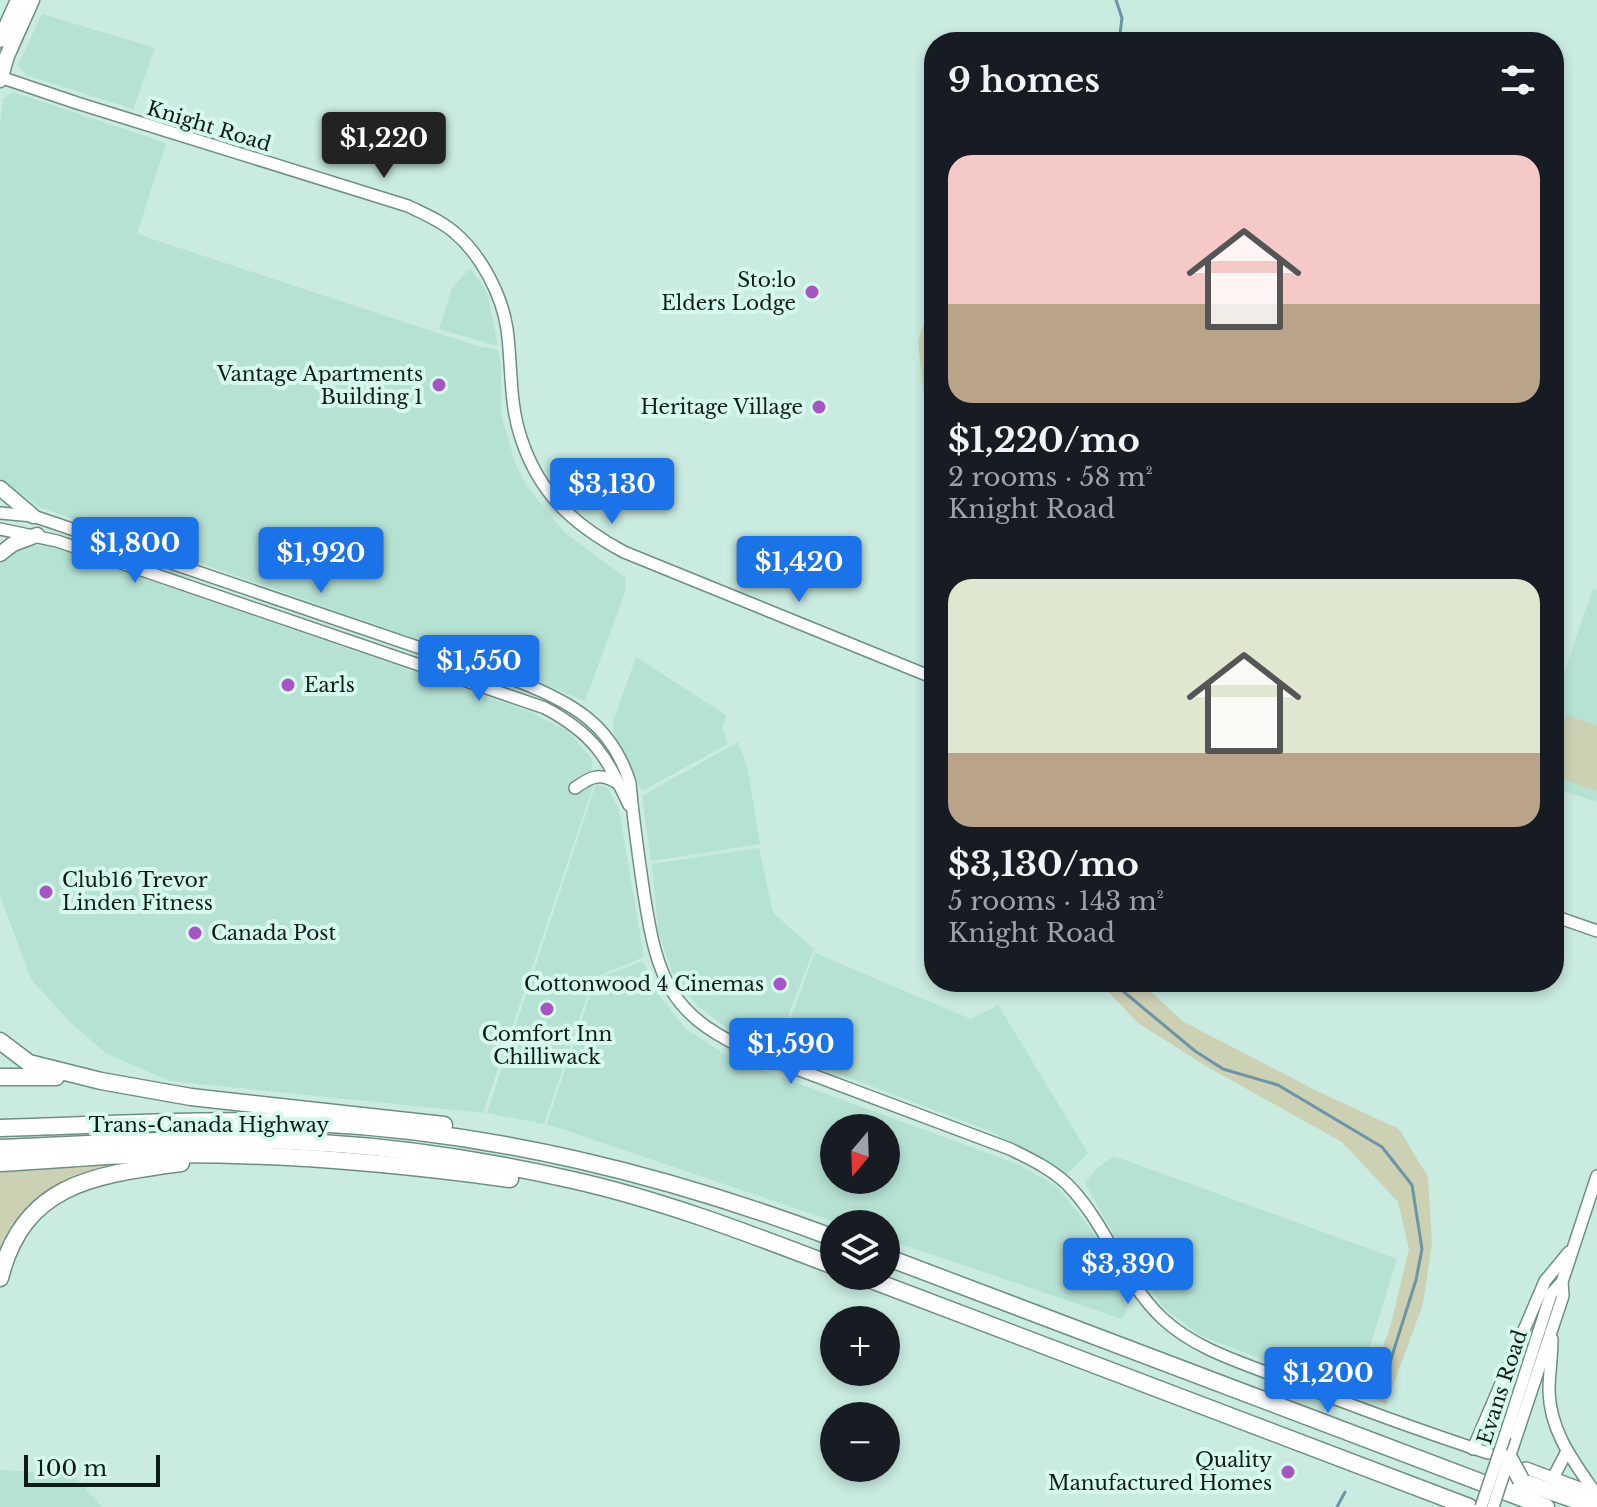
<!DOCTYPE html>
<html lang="en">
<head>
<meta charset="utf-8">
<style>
  :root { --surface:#171b24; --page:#20242c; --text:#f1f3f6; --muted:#9ea1a6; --accent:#1a73e8 }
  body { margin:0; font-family:"Libre Baskerville",serif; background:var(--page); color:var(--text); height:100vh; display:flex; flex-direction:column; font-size:30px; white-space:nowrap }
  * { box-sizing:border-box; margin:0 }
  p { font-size:26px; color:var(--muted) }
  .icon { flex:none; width:44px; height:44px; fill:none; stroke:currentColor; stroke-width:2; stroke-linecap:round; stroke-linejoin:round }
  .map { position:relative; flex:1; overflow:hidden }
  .drawer { position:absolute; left:924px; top:32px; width:640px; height:960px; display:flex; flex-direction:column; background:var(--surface); border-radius:32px; box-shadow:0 4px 12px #0003 }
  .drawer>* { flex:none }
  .needle { width:52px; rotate:199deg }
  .fabs { position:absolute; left:820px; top:1114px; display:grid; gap:16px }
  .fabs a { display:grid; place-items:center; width:80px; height:80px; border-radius:50%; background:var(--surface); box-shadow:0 4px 12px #0003; font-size:40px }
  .scale { position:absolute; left:24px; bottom:20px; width:136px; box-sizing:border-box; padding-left:8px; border:4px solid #0e1b17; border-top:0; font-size:22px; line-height:28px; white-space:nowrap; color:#0e1b17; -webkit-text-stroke:6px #d6f9ed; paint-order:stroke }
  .price { position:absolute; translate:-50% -68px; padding:0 18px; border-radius:8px; background:var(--accent); color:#fff; font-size:26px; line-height:52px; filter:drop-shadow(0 2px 4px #0008) }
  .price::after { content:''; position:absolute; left:50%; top:48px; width:24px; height:18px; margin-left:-12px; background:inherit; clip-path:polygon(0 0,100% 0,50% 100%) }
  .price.active { background:#222; color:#fff }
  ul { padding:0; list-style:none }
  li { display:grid; align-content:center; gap:16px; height:424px; padding:0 24px }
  li span { display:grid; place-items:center; height:248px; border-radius:24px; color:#555 }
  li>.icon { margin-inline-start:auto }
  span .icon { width:144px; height:144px; fill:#fffc; stroke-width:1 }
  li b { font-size:34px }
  h2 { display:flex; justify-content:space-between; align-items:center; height:96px; padding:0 24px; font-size:34px }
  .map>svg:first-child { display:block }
  .built { fill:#b6e2d3; fill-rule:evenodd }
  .green { fill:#ccd1b4 }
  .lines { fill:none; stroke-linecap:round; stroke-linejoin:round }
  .stream { stroke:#6d94a7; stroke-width:3 }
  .minor-casing { stroke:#6e8e83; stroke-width:14 }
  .major-casing { stroke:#6e8e83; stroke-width:17 }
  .highway-casing { stroke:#6e8e83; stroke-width:19 }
  .minor { stroke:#fff; stroke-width:11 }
  .major { stroke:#fff; stroke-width:14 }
  .highway { stroke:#fff; stroke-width:16 }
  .minor-bridge-casing { stroke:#6e8e83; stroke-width:14; stroke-linecap:butt }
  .highway-bridge-casing { stroke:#6e8e83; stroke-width:19; stroke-linecap:butt }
  .minor-bridge { stroke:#fff; stroke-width:11 }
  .highway-bridge { stroke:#fff; stroke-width:16 }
  .poi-dot { fill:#a755c5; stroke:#d6f9ed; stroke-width:3 }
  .labels { text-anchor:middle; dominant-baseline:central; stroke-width:8; stroke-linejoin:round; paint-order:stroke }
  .street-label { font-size:20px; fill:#0e1b17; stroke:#d6f9ed }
  .poi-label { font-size:20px; fill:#0e1b17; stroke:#d6f9ed; text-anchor:end }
</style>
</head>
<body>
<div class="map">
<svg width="1597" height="1507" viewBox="0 0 1597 1507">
  <rect width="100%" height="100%" fill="#c9ebe0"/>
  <!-- built -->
  <g class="built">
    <polygon points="42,14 155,48 133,109 26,75 18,65"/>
    <polygon points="13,92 166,143 137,234 477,346 498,350 501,364 501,414 515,463 526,485 564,532 626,578 625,592 585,701 523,676 39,507 0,478 0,124 3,99"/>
    <polygon points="470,268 487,292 498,346 439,329 452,288"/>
    <polygon points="19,545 51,546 528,711 568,731 592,759 593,787 483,1113 170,1081 107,1054 70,1022 31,979 0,896 0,557"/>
    <polygon points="1593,589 1597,590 1597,802 1554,788 1554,702"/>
    <polygon points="636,657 726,715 722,727 728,744 642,791 613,731 613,722"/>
    <polygon points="738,742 748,770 760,844 651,861 642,796"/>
    <polygon points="596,784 608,788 619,810 644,957 588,980 590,987 544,1124 487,1113"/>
    <polygon points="759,848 773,913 814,949 775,1050 728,1029 699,1007 674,978 658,930 652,864"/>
    <polygon points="815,953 971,1019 998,1005 1088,1153 1067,1174 990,1131 778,1051"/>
    <path d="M643,961L661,998L686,1029L734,1060L1020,1165L1058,1187L1091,1230L1131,1299L1122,1319L886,1239V1224H842L547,1124L593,986L591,981ZM834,1128H886V1180H834Z"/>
    <polygon points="1114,1156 1397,1259 1367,1356 1348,1392 1199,1335 1163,1307 1115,1237 1085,1183 1096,1169"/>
    <polygon points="0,1470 72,1474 102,1507 0,1507"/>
  </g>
  <!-- green -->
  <g class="green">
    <polygon points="934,294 934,576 931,560 931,462 918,341"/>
    <polygon points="1567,715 1597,726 1597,791 1554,776 1554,752"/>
    <polygon points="1099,982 1140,982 1184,1022 1317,1091 1399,1129 1428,1177 1432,1243 1423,1304 1386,1405 1365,1394 1390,1328 1409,1249 1398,1202 1342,1142 1206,1066 1138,1023"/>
    <polygon points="135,1161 85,1173 65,1182 0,1261 0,1170"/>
  </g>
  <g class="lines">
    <!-- stream -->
    <g class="stream">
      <polyline points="1116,0 1122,18 1119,42"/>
      <polyline points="1112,982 1195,1051 1223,1069 1278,1085 1382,1147 1412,1185 1422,1249 1416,1280 1379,1397"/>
      <polyline points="1337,1507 1345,1492"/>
    </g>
    <defs>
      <g id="minor">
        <path d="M0,77L77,103L408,206C424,214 442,221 455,233C481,255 502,295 507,329C512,365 509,403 521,438C539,494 574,525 624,552L934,678"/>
        <path d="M0,513L33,516L51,522L520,682C573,703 612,725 630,783C633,818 638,853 643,887C657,981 669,1018 762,1056L1010,1149C1030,1159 1050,1168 1067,1184C1106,1223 1122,1280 1162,1318C1195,1349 1240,1362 1281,1378C1350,1405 1418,1430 1488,1453"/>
        <path d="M0,529L57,541L545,708C594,734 606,756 629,805"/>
        <path d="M575,788C590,777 600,772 617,783"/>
        <polyline points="1554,916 1597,931"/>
        <path d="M1552,1339C1552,1356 1549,1374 1549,1391C1550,1432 1574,1462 1596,1494"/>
        <polyline points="1505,1436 1551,1294 1562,1282"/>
        <polyline points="1473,1449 1545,1281 1569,1252"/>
        <polyline points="1509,1458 1563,1296 1562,1282 1597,1176"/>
        <polyline points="1526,1468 1596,1494"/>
        <polyline points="1553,1478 1566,1453"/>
      </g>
      <g id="major">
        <polyline points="0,40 18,0"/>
        <polyline points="0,80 7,56 32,0"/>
        <polyline points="0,488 33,516"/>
        <polyline points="0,554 13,544 37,535"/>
      </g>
      <g id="highway">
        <polyline points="0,1041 29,1063 101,1081 191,1097 444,1125"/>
        <polyline points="0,1077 56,1077"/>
        <path d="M0,1128C105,1125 211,1118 315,1123C495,1132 666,1175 834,1238"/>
        <path d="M0,1148C107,1144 215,1135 322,1143C404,1148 488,1161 568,1179C659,1199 748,1233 834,1266"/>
        <path d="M0,1163C45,1161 89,1156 134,1155C259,1151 386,1162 510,1179"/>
        <polyline points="886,1257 1546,1507"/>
        <polyline points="861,1276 1469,1507"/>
        <path d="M0,1278C24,1182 96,1175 181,1163"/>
        <polyline points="1509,1477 1596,1507"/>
      </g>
    </defs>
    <!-- minor casing -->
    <use href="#minor" class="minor-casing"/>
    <!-- major casing -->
    <use href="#major" class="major-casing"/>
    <!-- highway casing -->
    <use href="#highway" class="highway-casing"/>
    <!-- minor -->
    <use href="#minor" class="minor"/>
    <!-- major -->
    <use href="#major" class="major"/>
    <!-- highway -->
    <use href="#highway" class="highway"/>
    <defs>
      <g id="minor-bridge">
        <polyline points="1481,1507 1505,1436"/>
        <polyline points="1493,1507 1509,1458"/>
      </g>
      <polyline id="highway-bridge" points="1509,1458 1521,1480"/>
    </defs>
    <!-- minor-bridge casing -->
    <use href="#minor-bridge" class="minor-bridge-casing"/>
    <!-- highway-bridge casing -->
    <use href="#highway-bridge" class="highway-bridge-casing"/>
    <!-- minor-bridge -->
    <use href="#minor-bridge" class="minor-bridge"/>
    <!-- highway-bridge -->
    <use href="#highway-bridge" class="highway-bridge"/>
  </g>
  <!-- markers -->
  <g class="poi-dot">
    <circle cx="812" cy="292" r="8"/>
    <circle cx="439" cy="385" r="8"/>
    <circle cx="819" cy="407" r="8"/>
    <circle cx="288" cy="685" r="8"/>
    <circle cx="46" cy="892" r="8"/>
    <circle cx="195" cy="933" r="8"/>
    <circle cx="780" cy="984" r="8"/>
    <circle cx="547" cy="1009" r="8"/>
    <circle cx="1288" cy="1472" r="8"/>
  </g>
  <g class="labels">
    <!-- street labels -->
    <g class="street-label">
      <text transform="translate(209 126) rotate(17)">Knight Road</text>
      <text x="209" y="1125">Trans-Canada Highway</text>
      <text transform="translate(1502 1387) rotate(-72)">Evans Road</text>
    </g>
    <!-- poi labels -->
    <g class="poi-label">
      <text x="796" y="280">Sto:lo<tspan x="796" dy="23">Elders Lodge</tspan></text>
      <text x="423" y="374">Vantage Apartments<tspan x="423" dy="23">Building 1</tspan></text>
      <text x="803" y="407">Heritage Village</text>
      <text x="304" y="685" text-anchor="start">Earls</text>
      <text x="62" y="880" text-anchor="start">Club16 Trevor<tspan x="62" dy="23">Linden Fitness</tspan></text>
      <text x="211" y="933" text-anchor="start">Canada Post</text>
      <text x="764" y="984">Cottonwood 4 Cinemas</text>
      <text x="547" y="1034" text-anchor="middle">Comfort Inn<tspan x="547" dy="23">Chilliwack</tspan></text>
      <text x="1272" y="1460">Quality<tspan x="1272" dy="23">Manufactured Homes</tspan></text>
    </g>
  </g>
</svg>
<div class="fabs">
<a><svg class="needle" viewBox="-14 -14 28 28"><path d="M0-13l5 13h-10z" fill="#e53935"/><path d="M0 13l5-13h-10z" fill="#9ea1a6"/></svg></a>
<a><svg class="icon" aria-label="layers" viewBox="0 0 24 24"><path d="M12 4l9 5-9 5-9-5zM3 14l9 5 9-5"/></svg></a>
<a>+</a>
<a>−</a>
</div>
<div class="scale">100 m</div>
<b class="price active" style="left:384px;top:180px">$1,220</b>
<b class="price" style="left:612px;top:526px">$3,130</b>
<b class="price" style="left:135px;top:585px">$1,800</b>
<b class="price" style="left:321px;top:595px">$1,920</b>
<b class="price" style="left:799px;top:604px">$1,420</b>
<b class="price" style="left:479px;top:703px">$1,550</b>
<b class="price" style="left:791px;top:1086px">$1,590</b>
<b class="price" style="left:1128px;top:1306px">$3,390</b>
<b class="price" style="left:1328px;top:1415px">$1,200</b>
<section class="drawer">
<h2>9 homes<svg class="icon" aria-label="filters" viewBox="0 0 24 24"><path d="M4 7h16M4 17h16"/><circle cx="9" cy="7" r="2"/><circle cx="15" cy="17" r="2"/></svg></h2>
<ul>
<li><span style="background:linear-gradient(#f6c9c9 60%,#b9a48a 0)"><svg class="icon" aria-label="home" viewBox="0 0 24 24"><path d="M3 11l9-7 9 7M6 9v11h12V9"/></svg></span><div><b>$1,220/mo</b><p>2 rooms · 58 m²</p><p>Knight Road</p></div></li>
<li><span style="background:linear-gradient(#dfe7d0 70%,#b9a48a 0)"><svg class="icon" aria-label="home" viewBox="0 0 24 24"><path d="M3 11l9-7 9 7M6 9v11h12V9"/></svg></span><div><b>$3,130/mo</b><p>5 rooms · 143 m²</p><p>Knight Road</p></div></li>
</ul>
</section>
</div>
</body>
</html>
